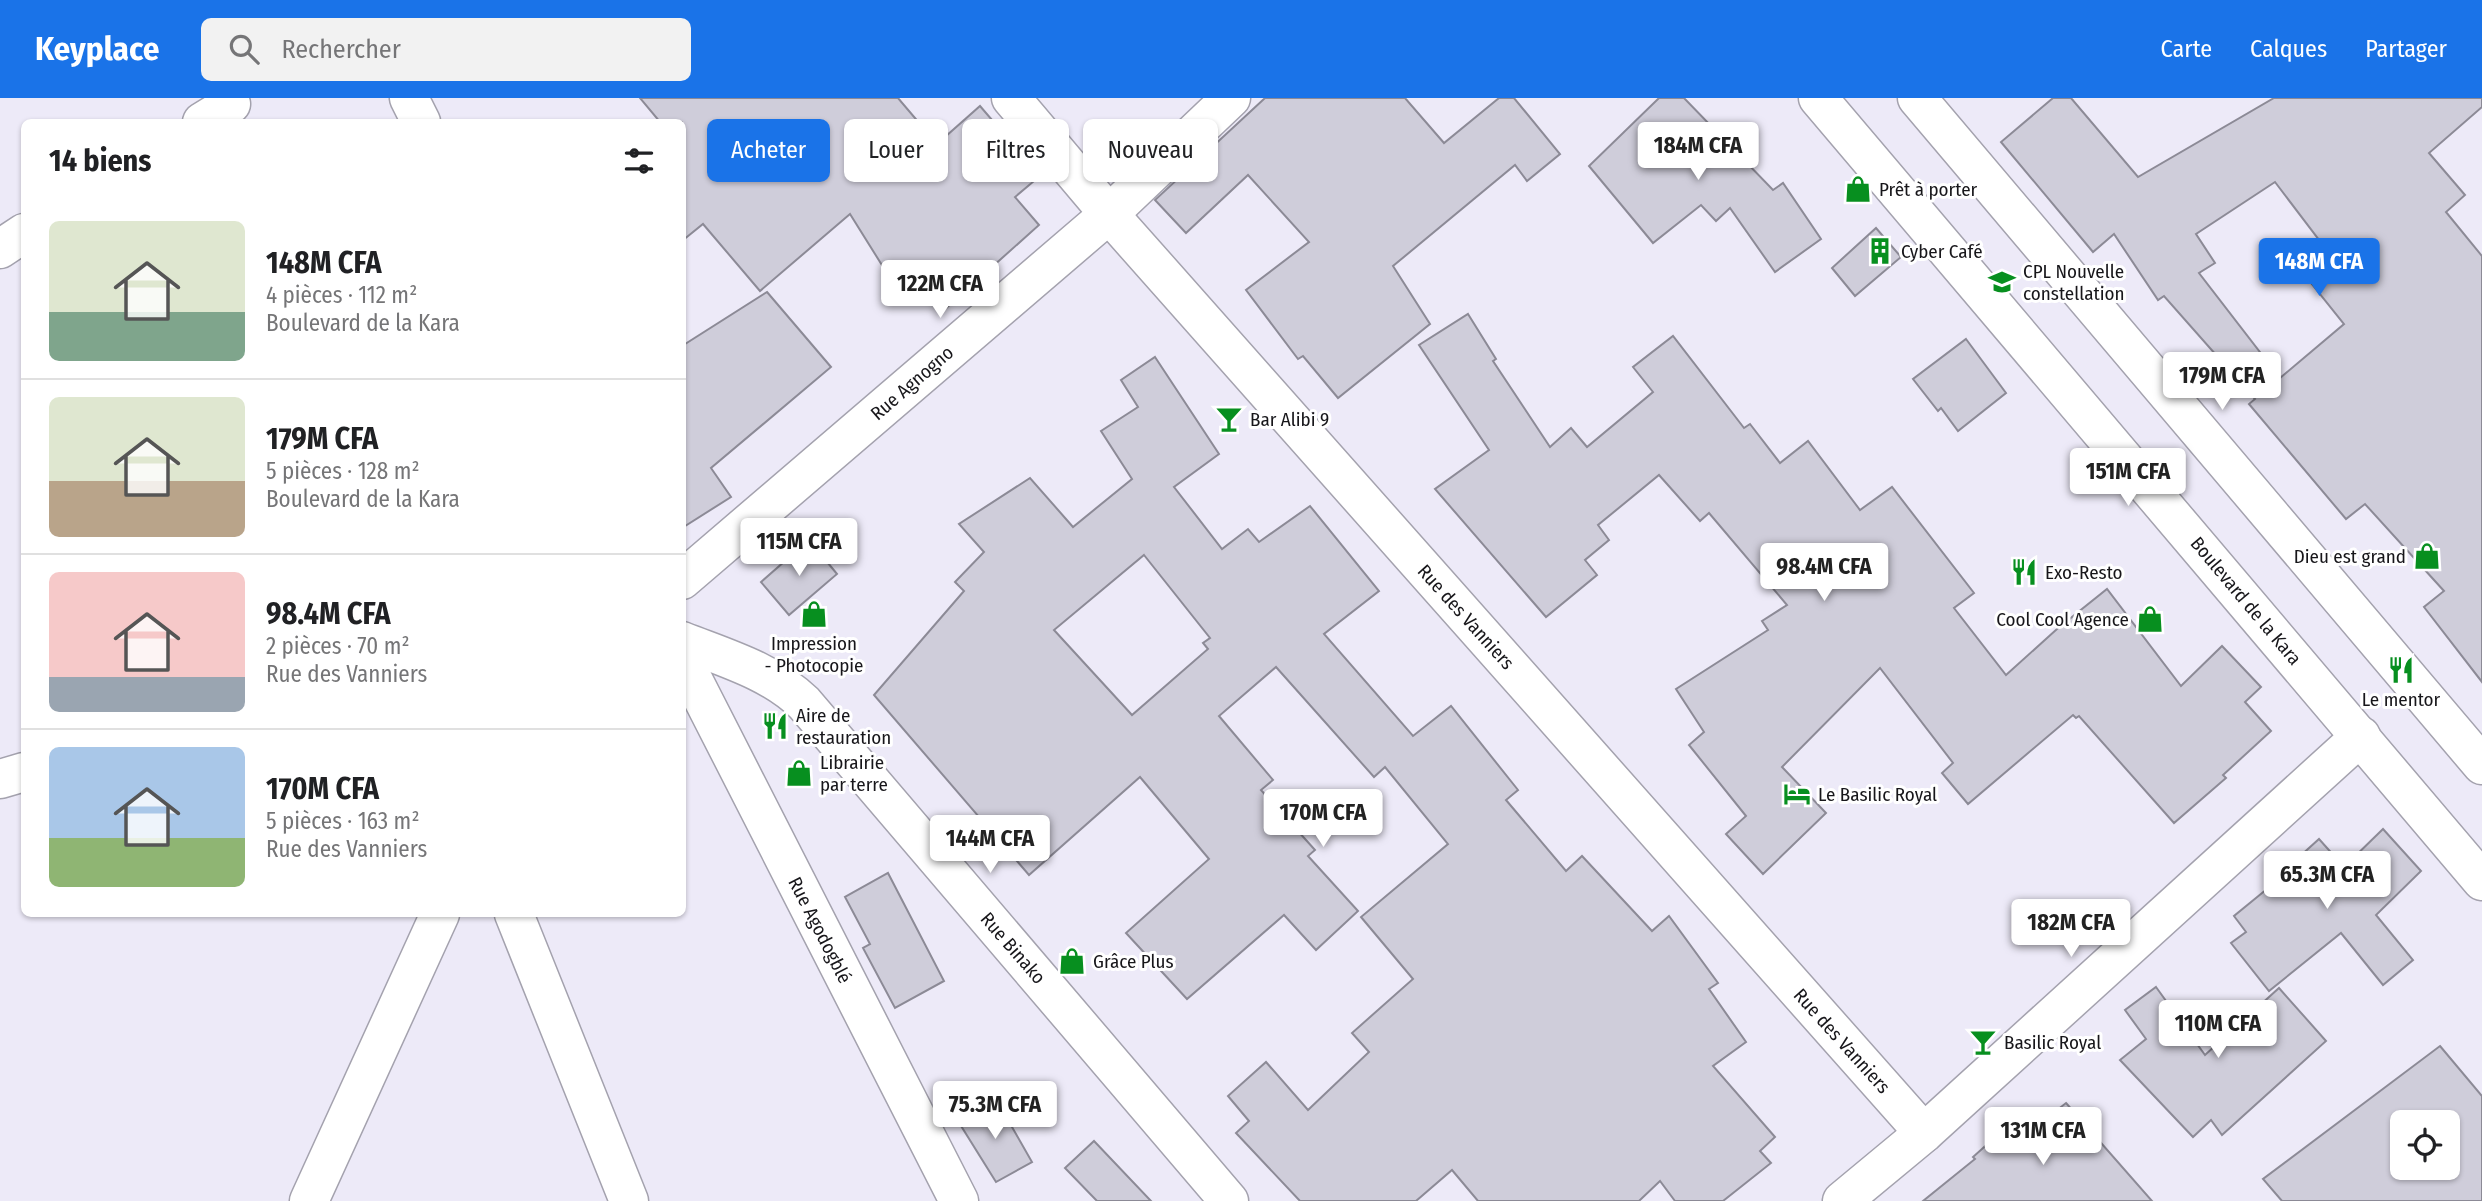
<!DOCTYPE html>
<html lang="fr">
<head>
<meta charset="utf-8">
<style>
  :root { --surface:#fff; --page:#f2f2f2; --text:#202124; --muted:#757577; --line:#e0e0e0; --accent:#1a73e8 }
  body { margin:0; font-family:"Fira Sans Condensed",sans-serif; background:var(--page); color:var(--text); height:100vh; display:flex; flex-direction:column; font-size:26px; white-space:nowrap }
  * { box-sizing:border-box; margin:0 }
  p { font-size:23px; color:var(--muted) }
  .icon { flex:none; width:38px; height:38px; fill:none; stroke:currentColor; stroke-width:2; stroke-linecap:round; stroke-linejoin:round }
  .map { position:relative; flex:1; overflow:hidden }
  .details { position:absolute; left:21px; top:21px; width:665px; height:798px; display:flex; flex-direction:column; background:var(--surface); border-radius:10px; box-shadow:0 2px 5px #0004 }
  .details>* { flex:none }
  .guide { position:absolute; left:707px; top:21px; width:665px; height:63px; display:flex; gap:14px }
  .tools { position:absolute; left:2390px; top:1012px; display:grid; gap:14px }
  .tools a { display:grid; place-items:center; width:70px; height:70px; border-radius:10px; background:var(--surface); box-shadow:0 2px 5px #0004; font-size:35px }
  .price { position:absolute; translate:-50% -60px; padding:0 16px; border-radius:7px; background:#fff; color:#222; font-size:23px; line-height:46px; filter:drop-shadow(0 2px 4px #0008) }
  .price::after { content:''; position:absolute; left:50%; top:42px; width:21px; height:16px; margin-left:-10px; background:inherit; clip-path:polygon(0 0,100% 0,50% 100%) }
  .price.active { background:var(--accent); color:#fff }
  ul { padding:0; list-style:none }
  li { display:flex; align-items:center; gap:21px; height:175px; padding:0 28px }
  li+li { border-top:2px solid var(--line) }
  li span { display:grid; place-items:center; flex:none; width:196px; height:140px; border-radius:10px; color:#555 }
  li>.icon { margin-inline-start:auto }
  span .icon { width:84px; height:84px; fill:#fffc; stroke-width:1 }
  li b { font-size:30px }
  h2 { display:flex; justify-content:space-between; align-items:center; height:84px; padding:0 28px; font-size:30px }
  .chip { padding:0 24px; border-radius:10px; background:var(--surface); box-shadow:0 2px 5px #0004; font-size:24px; line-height:63px }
  .chip.active { background:var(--accent); color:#fff }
  header { display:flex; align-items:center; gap:42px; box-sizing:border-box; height:98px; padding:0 35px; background:var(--accent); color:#fff }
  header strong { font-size:33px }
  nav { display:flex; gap:38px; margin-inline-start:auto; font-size:24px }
  .search { width:490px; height:63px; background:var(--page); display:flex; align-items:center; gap:18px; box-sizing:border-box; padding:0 24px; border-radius:10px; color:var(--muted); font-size:26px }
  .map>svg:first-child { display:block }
  .building { fill:#cfcdda; stroke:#8c8a96; stroke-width:2; fill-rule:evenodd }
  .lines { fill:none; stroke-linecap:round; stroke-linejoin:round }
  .minor-casing { stroke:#a4a2ae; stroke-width:41 }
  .major-casing { stroke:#a4a2ae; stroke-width:41 }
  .minor { stroke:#fff; stroke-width:38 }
  .major { stroke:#fff; stroke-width:38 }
  .labels { text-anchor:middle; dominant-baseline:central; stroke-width:6; stroke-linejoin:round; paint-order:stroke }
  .poi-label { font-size:19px; fill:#17161a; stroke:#fff; text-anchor:start }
  .street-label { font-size:19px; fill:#17161a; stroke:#fff }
</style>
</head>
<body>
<header>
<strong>Keyplace</strong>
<div class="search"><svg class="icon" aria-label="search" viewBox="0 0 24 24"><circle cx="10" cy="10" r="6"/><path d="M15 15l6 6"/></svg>Rechercher</div>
<nav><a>Carte</a><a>Calques</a><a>Partager</a></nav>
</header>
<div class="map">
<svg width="2482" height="1103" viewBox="0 0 2482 1103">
  <rect width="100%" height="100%" fill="#edeaf8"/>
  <!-- building -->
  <g class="building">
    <polygon points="640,0 898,0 937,46 980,8 1040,78 1015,99 1039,127 945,211 908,170 890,180 850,116 760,193 703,126 682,143 682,24 660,24"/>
    <polygon points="1265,0 1405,0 1444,45 1499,0 1514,0 1560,56 1527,83 1515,67 1393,168 1430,226 1338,300 1303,258 1298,261 1246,192 1309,144 1248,77 1186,135 1155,102"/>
    <polygon points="1659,0 1684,0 1773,92 1783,85 1821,141 1775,174 1730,110 1716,123 1701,107 1653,145 1589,68"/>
    <path d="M2053,0H2071L2138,79L2274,0H2482V9L2429,55L2465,97L2446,114L2482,158V584L2424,509L2444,493L2365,406L2346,421L2249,306L2255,301L2164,198L2158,202L2114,136L2093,154L2001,44ZM2275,84L2332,159L2307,180L2344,226L2280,280L2199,175L2215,165L2196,136Z"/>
    <polygon points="1876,130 1901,159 1855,198 1832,170"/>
    <polygon points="767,194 831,269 711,370 731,399 682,430 682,248"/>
    <polygon points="1468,216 1496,261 1493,263 1550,349 1571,330 1587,349 1653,294 1633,269 1673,238 1744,330 1750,326 1780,365 1808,343 1860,412 1892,389 1974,495 1954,510 2006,577 2057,531 2107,491 2181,588 2222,548 2261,589 2245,604 2271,633 2223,677 2226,680 2174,725 2079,618 2076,620 2073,617 1968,706 1942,675 1953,665 1880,570 1782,669 1826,715 1763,776 1726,736 1746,718 1689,647 1704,634 1676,591 1768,532 1762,523 1787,507 1709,415 1700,423 1659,377 1598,427 1609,442 1585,462 1597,477 1546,519 1435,391 1489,352 1419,247"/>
    <polygon points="1966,241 2006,295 1958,333 1941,310 1938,313 1913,281"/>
    <path d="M1155,259L1219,356L1174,389L1222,451L1248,431L1259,444L1310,408L1379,493L1324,536L1413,638L1451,608L1518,692L1506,702L1566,773L1582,758L1652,833L1669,818L1718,885L1709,891L1746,944L1713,968L1775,1039L1760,1053L1771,1065L1723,1103H1675L1660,1083L1639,1103H1478L1452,1072L1416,1103H1300L1236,1035L1249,1023L1228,998L1266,964L1308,1012L1369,954L1352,935L1413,881L1361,819L1448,746L1385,669L1374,679L1276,569L1219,618L1273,682L1261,692L1315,752L1308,758L1358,813L1316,852L1284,817L1187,901L1126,835L1209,761L1140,679L1029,777L874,597L964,493L955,484L984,454L959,426L1030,380L1073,429L1132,381L1101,333L1138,309L1121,282ZM1144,457L1210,540L1203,545L1208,551L1132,617L1054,532Z"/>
    <polygon points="809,442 837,476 789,517 761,484"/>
    <polygon points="2383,731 2421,773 2376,817 2413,862 2383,887 2341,835 2269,893 2231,845 2246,834 2234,818 2278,782 2276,780 2319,741 2344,769"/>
    <polygon points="888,775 944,883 895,910 863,850 870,846 845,799"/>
    <polygon points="2156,889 2205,957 2279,890 2326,943 2222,1037 2211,1022 2193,1039 2120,962 2146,941 2125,912"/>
    <path d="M2440,948L2482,998V1103H2282L2263,1081ZM2403,1024H2448V1069H2403Z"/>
    <polygon points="996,1001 1032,1064 996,1084 958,1023"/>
    <polygon points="2066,1005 2152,1103 1923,1103 1975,1061 1973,1059 2012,1024 2024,1038"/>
    <polygon points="1094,1043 1151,1103 1097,1103 1065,1070"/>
  </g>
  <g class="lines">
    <defs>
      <g id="minor">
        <polyline points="409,0 421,24"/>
        <polyline points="1011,0 1109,116 1924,1035"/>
        <polyline points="202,24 231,6"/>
        <polyline points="0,151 24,135"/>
        <polyline points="682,482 1109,116 1231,0"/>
        <path d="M682,543C725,560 771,573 804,605L1229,1103"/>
        <polyline points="682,560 959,1103"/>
        <polyline points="0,681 24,674"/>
        <polyline points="514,816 629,1103"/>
        <polyline points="309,1103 440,816"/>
        <polyline points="1842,1103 1924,1035 2361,638"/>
      </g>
      <g id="major">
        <polyline points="1818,0 2482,783"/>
        <polyline points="1917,0 2482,667"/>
      </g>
    </defs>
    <!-- minor casing -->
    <use href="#minor" class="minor-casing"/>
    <!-- major casing -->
    <use href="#major" class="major-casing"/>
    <!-- minor -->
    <use href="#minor" class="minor"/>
    <!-- major -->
    <use href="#major" class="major"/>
  </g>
  <!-- icons -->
  <defs>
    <symbol id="shop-bare" viewBox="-9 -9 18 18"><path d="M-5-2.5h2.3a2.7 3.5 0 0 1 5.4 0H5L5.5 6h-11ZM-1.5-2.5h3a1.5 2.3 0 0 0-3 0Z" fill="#078f1f" stroke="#fff" stroke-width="2.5" paint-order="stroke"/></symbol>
    <symbol id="building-bare" viewBox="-9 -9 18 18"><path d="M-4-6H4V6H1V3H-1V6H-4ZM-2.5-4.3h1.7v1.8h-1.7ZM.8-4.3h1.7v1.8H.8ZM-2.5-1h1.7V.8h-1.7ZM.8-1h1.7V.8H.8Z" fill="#078f1f" stroke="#fff" stroke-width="2.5" paint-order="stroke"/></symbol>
    <symbol id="school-bare" viewBox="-9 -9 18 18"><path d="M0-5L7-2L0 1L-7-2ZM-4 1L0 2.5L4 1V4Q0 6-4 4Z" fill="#078f1f" stroke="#fff" stroke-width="2.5" paint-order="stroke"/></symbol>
    <symbol id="bar-bare" viewBox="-9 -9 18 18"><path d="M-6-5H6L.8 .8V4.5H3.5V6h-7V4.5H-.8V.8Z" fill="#078f1f" stroke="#fff" stroke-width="2.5" paint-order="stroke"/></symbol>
    <symbol id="restaurant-bare" viewBox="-9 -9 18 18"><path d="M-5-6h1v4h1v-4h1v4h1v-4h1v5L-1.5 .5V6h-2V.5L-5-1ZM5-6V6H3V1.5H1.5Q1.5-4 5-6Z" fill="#078f1f" stroke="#fff" stroke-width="2.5" paint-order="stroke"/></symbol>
    <symbol id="hotel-bare" viewBox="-9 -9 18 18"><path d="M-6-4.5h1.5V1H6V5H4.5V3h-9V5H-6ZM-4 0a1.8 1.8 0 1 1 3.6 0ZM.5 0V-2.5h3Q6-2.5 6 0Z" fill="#078f1f" stroke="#fff" stroke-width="2.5" paint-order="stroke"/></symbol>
  </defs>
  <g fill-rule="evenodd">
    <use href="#shop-bare" x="1839" y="72" width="38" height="38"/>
    <use href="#building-bare" x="1861" y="134" width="38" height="38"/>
    <use href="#school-bare" x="1983" y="165" width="38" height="38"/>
    <use href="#bar-bare" x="1210" y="302" width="38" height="38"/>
    <use href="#shop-bare" x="2408" y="439" width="38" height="38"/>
    <use href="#restaurant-bare" x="2005" y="455" width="38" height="38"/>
    <use href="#shop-bare" x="795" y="497" width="38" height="38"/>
    <use href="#shop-bare" x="2131" y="502" width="38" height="38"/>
    <use href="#restaurant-bare" x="2382" y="553" width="38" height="38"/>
    <use href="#restaurant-bare" x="756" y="609" width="38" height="38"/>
    <use href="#shop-bare" x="780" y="656" width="38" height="38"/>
    <use href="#hotel-bare" x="1778" y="677" width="38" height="38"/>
    <use href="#shop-bare" x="1053" y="844" width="38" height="38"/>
    <use href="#bar-bare" x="1964" y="925" width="38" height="38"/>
  </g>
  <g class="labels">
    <!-- poi labels -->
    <g class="poi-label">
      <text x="1879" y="91">Prêt à porter</text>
      <text x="1901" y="153">Cyber Café</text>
      <text x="2023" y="173">CPL Nouvelle<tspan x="2023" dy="22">constellation</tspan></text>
      <text x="1250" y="321">Bar Alibi 9</text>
      <text x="2406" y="458" text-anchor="end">Dieu est grand</text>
      <text x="2045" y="474">Exo-Resto</text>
      <text x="2129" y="521" text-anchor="end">Cool Cool Agence</text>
      <text x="814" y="545" text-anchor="middle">Impression<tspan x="814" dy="22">- Photocopie</tspan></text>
      <text x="2401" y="601" text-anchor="middle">Le mentor</text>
      <text x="796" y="617">Aire de<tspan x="796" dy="22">restauration</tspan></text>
      <text x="820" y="664">Librairie<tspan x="820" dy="22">par terre</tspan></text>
      <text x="1818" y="696">Le Basilic Royal</text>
      <text x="1093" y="863">Grâce Plus</text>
      <text x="2004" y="944">Basilic Royal</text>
    </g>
    <!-- street labels -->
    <g class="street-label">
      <text transform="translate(912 285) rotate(-41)">Rue Agnogno</text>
      <text transform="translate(2246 503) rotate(50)">Boulevard de la Kara</text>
      <text transform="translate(1466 519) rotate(48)">Rue des Vanniers</text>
      <text transform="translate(820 832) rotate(63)">Rue Agodogblé</text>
      <text transform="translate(1013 850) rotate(49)">Rue Binako</text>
      <text transform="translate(1842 943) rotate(48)">Rue des Vanniers</text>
    </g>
  </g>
</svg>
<div class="tools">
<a><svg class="icon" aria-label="locate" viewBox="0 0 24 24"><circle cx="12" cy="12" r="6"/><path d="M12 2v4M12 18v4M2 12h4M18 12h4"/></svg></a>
</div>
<b class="price" style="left:1698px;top:84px">184M CFA</b>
<b class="price active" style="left:2319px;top:200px">148M CFA</b>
<b class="price" style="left:940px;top:222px">122M CFA</b>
<b class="price" style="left:2222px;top:314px">179M CFA</b>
<b class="price" style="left:2128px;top:410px">151M CFA</b>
<b class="price" style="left:799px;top:480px">115M CFA</b>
<b class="price" style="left:1824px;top:505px">98.4M CFA</b>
<b class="price" style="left:1323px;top:751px">170M CFA</b>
<b class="price" style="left:990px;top:777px">144M CFA</b>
<b class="price" style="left:2327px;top:813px">65.3M CFA</b>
<b class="price" style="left:2071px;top:861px">182M CFA</b>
<b class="price" style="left:2218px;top:962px">110M CFA</b>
<b class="price" style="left:995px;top:1043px">75.3M CFA</b>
<b class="price" style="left:2043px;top:1069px">131M CFA</b>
<div class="guide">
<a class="chip active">Acheter</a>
<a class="chip">Louer</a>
<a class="chip">Filtres</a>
<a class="chip">Nouveau</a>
</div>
<section class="details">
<h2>14 biens<svg class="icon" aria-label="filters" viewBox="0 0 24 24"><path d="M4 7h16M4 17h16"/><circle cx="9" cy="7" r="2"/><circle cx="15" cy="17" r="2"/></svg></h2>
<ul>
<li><span style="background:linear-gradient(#dfe7d0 65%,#7fa58c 0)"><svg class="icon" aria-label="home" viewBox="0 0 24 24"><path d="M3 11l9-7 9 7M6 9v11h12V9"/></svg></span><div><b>148M CFA</b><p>4 pièces · 112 m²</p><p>Boulevard de la Kara</p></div></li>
<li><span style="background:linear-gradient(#dfe7d0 60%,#b9a48a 0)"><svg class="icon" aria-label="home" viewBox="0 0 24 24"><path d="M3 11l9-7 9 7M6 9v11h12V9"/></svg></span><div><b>179M CFA</b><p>5 pièces · 128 m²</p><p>Boulevard de la Kara</p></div></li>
<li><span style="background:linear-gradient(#f6c9c9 75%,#9aa5b1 0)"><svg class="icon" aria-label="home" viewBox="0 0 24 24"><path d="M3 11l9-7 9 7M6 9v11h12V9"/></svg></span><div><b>98.4M CFA</b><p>2 pièces · 70 m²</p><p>Rue des Vanniers</p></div></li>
<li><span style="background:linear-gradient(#a9c7e8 65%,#8fb573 0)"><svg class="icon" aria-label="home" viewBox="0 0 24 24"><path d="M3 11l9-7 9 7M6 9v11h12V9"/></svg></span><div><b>170M CFA</b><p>5 pièces · 163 m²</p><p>Rue des Vanniers</p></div></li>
</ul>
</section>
</div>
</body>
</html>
